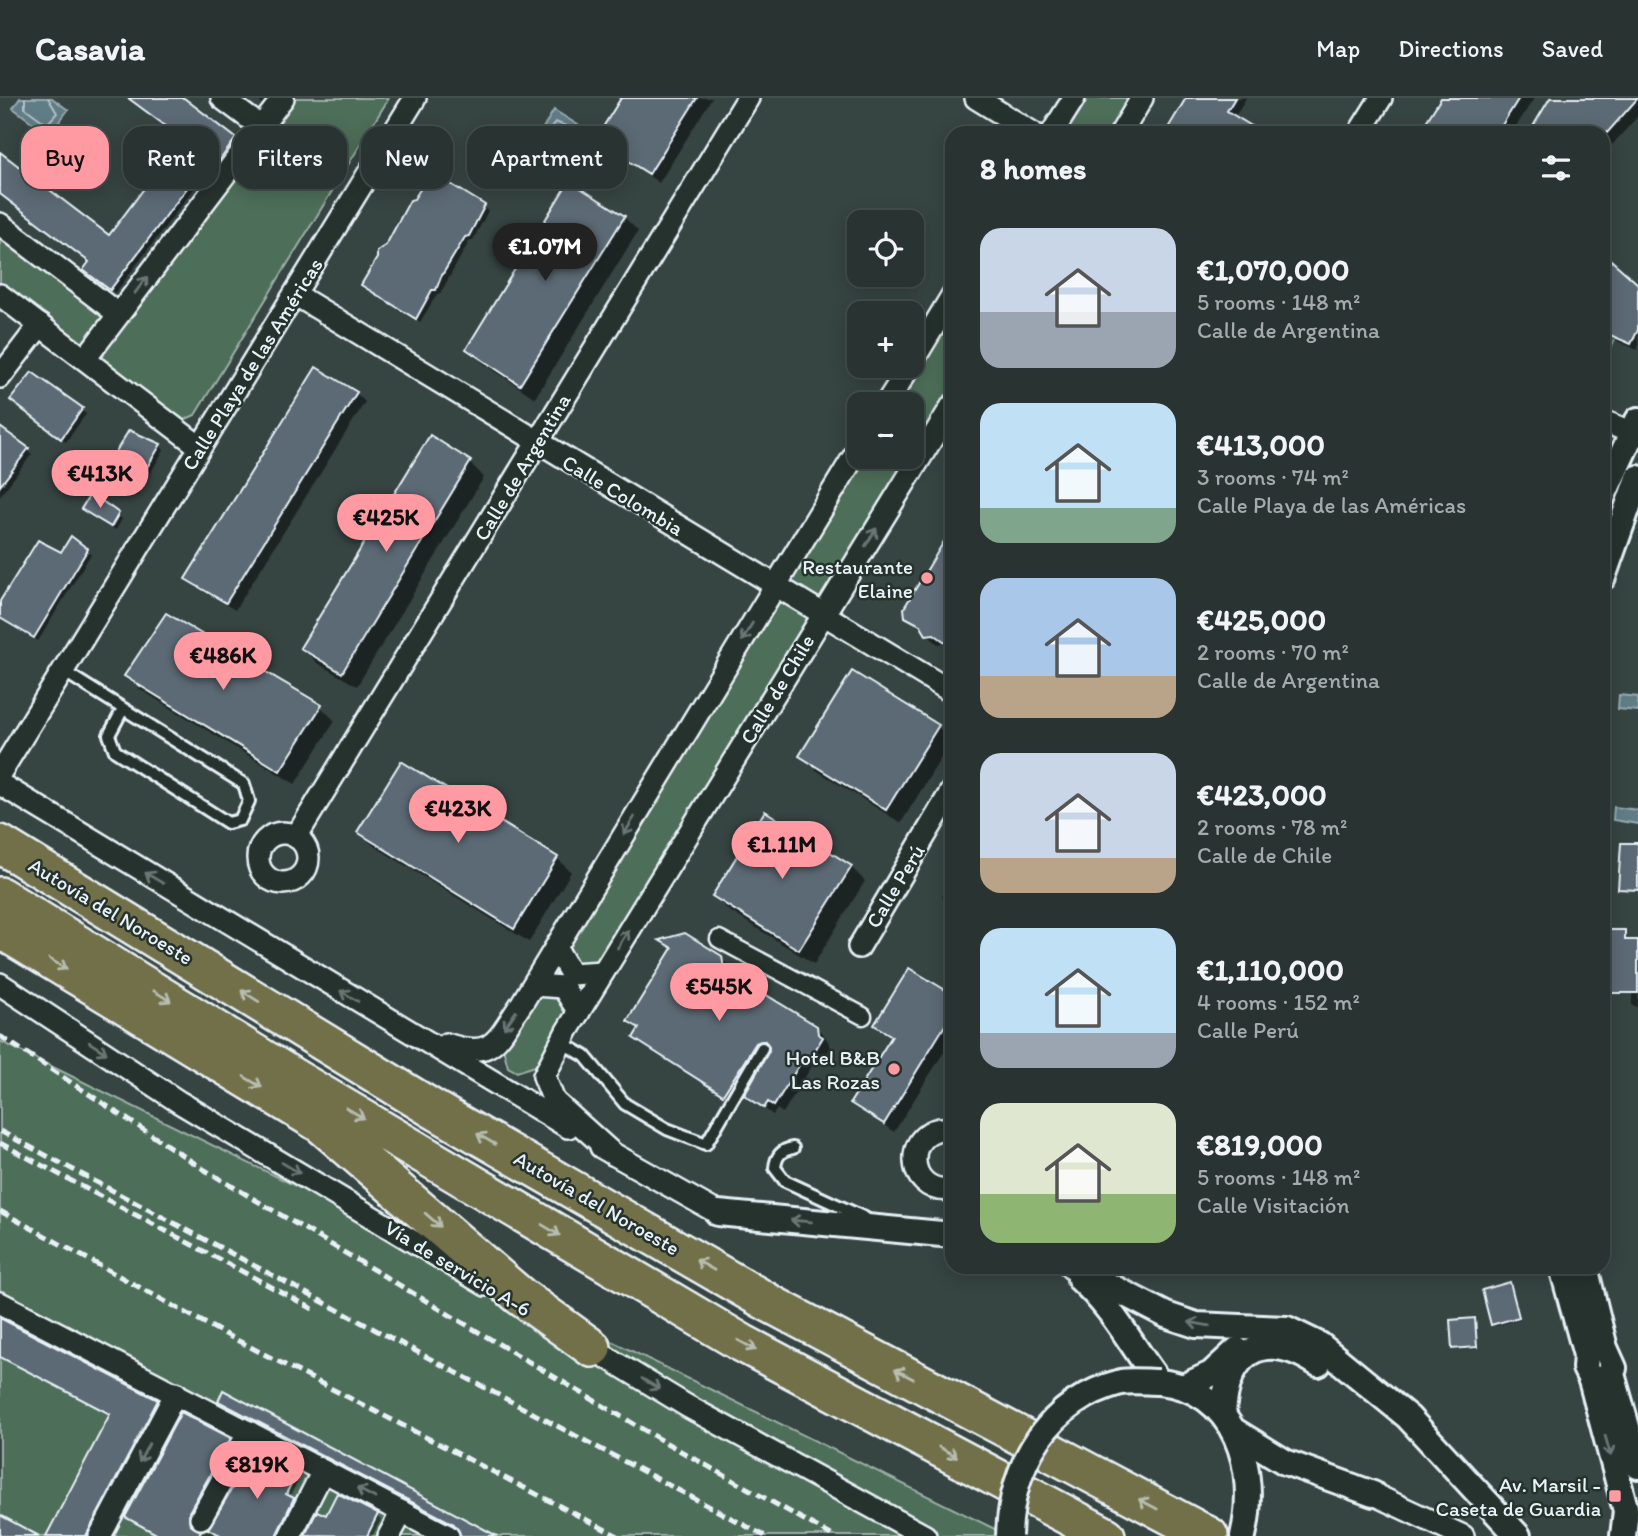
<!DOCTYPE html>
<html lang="en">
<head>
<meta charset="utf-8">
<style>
  :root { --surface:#283332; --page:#303b3a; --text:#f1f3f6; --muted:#a5aaac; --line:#444e4d; --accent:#ff9aa2 }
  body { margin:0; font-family:Itim,sans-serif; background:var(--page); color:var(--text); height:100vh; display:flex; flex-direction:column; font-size:26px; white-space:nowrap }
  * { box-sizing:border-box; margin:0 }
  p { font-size:23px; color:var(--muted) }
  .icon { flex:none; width:38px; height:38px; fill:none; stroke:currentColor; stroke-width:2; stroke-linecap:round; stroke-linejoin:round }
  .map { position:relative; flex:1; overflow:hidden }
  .side { position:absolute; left:945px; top:28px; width:665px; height:1148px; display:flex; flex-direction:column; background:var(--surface); border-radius:21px; box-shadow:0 4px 18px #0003,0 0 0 2px var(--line) }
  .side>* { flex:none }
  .hud { position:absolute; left:21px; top:28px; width:665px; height:63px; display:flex; gap:14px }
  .buttons { position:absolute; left:847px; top:112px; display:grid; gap:14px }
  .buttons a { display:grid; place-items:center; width:77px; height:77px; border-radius:14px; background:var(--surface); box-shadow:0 4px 18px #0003,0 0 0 2px var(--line); font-size:35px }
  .price { position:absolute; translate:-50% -60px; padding:0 16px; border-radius:24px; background:var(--accent); color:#111; font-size:23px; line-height:46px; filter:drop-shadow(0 2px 4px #0008) }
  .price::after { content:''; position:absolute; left:50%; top:42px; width:21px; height:16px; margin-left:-10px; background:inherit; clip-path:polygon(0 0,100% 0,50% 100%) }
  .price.active { background:#222; color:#fff }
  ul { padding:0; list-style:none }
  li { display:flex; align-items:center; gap:21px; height:175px; padding:0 35px }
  li span { display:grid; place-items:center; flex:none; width:196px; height:140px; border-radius:21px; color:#555 }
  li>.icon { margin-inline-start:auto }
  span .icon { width:84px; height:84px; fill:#fffc; stroke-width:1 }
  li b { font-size:30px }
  h2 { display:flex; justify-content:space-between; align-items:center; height:84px; padding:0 35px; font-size:30px }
  .tag { padding:0 24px; border-radius:21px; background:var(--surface); box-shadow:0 4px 18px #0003,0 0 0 2px var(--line); font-size:24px; line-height:63px }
  .tag.active { background:var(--accent); color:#111 }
  header { display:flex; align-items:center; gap:42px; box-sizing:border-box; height:98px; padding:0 35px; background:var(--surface); border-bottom:2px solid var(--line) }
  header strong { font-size:33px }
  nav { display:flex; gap:38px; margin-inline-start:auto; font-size:24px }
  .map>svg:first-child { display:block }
  .green { fill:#4e6e58; stroke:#9bb0a8; stroke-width:2 }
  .water { fill:#607c85; stroke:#96abb3; stroke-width:2 }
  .shadow { fill:#0007 }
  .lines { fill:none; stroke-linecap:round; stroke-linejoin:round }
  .shore { stroke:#b2c2ca; stroke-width:2 }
  .building { fill:#5c6b74; stroke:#e8f1f8; stroke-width:2 }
  .service-casing { stroke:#e8f1f8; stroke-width:16 }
  .pedestrian-casing { stroke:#e8f1f8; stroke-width:21 }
  .minor-casing { stroke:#e8f1f8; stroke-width:26 }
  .tertiary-casing { stroke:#e8f1f8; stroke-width:30 }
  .motorway-casing { stroke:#e8f1f8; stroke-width:42 }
  .service { stroke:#26332d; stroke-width:10 }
  .pedestrian { stroke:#26332d; stroke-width:16 }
  .minor { stroke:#26332d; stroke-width:21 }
  .tertiary { stroke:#26332d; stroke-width:24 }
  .motorway { stroke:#71704a; stroke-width:37 }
  .rail { stroke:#e8f1f8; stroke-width:5; stroke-dasharray:10 5; stroke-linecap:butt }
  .tertiary-bridge-casing { stroke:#e8f1f8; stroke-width:30; stroke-linecap:butt }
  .tertiary-bridge { stroke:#26332d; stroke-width:24 }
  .oneway { stroke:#6a7674 }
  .oneway2 { stroke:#b8bdb2 }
  .poi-dot { fill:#ff9aa2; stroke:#26332d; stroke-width:2.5 }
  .labels { text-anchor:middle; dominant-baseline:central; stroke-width:5; stroke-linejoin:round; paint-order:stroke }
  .street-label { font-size:21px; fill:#e8f1f8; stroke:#26332d }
  .poi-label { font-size:21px; fill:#e8f1f8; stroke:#26332d; text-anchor:end }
</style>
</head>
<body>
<header>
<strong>Casavia</strong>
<nav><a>Map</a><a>Directions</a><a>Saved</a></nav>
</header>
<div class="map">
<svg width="1638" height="1438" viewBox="0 0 1638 1438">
  <rect width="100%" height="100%" fill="#364442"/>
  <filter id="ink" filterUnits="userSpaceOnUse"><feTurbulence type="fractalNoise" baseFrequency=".0143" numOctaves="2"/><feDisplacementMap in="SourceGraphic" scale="14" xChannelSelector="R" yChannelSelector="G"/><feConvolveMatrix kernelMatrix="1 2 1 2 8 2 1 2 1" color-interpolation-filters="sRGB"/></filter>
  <g filter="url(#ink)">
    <!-- green -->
    <g class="green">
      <polygon points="295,0 389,0 195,317 184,322 104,265 103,253"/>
      <polygon points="1087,0 1129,0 1108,35 1065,35"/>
      <polygon points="0,136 104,215 105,224 88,245 78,246 0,187"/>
      <polygon points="952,219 952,289 912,354 912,306 899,306"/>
      <polygon points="1603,234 1616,239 1603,269"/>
      <polygon points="866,359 909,359 535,968 517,974 508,969 503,950"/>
      <polygon points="0,943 1009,1438 0,1438"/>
    </g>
    <!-- water -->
    <g class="water">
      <polygon points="20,0 52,0 68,12 49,37 13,10"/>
      <polygon points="554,12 578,27 549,73 526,58"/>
      <polygon points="1619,597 1638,599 1638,613 1618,611"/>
      <polygon points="1614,709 1638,712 1638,726 1613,722"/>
    </g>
    <!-- shadow -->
    <g class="shadow">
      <polygon points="129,0 181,0 239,45 221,70 214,64 115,195 90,176 91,164 0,95 0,56 110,139 184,41"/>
      <polygon points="254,0 277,0 269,11"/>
      <polygon points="623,0 712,0 659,85 597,41"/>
      <polygon points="1190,0 1246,0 1234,20 1258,35 1168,35"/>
      <polygon points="1443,0 1534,0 1512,35 1421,35"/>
      <polygon points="1552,0 1638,0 1638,18 1603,57 1603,35 1531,35"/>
      <polygon points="483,109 488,113 473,142 470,142 440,196 437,196 420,224 364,187"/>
      <polygon points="624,119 638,133 535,300 483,265 468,250"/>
      <polygon points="1603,155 1638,188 1638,252 1603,237"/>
      <polygon points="32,277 86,316 66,344 16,306"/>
      <polygon points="356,295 365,304 235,512 196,489 187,480"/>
      <polygon points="0,331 32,356 0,398"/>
      <polygon points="431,340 470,365 484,379 357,588 317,565 303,550"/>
      <polygon points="160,348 164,352 137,397 111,377"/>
      <polygon points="83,411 118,417 122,421 116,432"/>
      <polygon points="952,434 952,550 945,545 938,546 907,518"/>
      <polygon points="86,452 91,456 38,543 0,520 0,506 62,456"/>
      <polygon points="853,575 938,629 952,642 901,725 816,672 801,658"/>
      <polygon points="127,577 321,609 335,623 295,686 141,592"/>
      <polygon points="1603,662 1607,664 1605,680 1603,680"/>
      <polygon points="359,734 557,760 571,774 529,844 374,748"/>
      <polygon points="851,769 865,783 814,866 728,812 714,798"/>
      <polygon points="952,783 952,808 942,799"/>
      <polygon points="1624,834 1626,844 1638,844 1638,909 1632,907 1632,896 1603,894"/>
      <polygon points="662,843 721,860 730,869 731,878 816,929 825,938 831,949 820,966 815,963 783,1015 777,1011 773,1017 746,997 773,949 764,954 732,1004 635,940 639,932 629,923 673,852"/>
      <polygon points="952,898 952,941 894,1034 852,1005 892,940 877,927"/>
      <polygon points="1511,1188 1520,1221 1495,1228 1493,1226"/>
      <polygon points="0,1220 161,1307 92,1438 48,1438 112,1318 0,1259"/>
      <polygon points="1474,1222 1477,1251 1455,1252 1454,1250"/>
      <polygon points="220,1303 493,1438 463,1438 457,1428"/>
      <polygon points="230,1341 233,1345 192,1419 193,1432 202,1435 213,1428 249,1378 296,1376 300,1379 289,1400 297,1406 282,1438 160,1438 127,1419"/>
      <polygon points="318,1415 326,1419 377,1418 381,1422 372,1438 306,1438"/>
    </g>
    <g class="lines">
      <!-- shore -->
      <g class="shore">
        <polyline points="25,0 25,10 47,26 57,15 48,0"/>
        <polygon points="555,24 566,28 567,32 545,62 537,54"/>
      </g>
    </g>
    <!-- building -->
    <g class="building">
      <polygon points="128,0 184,0 236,40 216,67 209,61 110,192 83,172 89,164 0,96 0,54 109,137 182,40"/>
      <polygon points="621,0 697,0 649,76 595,42"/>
      <polygon points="1186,0 1235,0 1227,13 1263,35 1165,35"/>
      <polygon points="1441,0 1519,0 1497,35 1419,35"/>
      <polygon points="1550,0 1638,0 1607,35 1529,35"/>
      <polygon points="431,74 485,107 469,138 465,139 441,179 436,192 432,192 416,221 361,187 377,160 377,153 386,147 410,102 414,101"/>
      <polygon points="569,83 625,118 520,287 466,251"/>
      <polygon points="1603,155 1638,186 1638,232 1631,246 1603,234"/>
      <polygon points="316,269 357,294 226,505 185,481"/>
      <polygon points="32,274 83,310 61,341 10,302"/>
      <polygon points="0,329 29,350 0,388"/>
      <polygon points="129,332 161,346 132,394 104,373"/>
      <polygon points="430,337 471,363 342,575 300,550"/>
      <polygon points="91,395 119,415 111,429 81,411"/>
      <polygon points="952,430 952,549 934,536 926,537 920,527 905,519 904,510"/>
      <polygon points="71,438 88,451 34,540 0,520 0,503 38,442 61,454"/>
      <polygon points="166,515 322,607 280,673 124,578"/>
      <polygon points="852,573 939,627 886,712 799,658"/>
      <polygon points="401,663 558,759 514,831 357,734"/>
      <polygon points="765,713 852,768 799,852 712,798"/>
      <polygon points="1621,745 1638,745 1638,792 1618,791"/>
      <polygon points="1603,832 1625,832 1625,842 1638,842 1638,895 1603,895"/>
      <polygon points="685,835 722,858 724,871 817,928 818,936 823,939 811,959 806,956 774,1008 768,1004 764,1010 744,997 769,953 765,943 756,945 723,997 633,940 639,930 627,923 672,850 659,842"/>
      <polygon points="909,870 952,896 952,916 884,1026 850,1005 892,938 874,927"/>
      <polygon points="1510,1184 1519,1219 1491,1227 1482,1192"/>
      <polygon points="0,1220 158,1302 86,1438 46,1438 110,1316 0,1259"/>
      <polygon points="1475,1220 1477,1249 1452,1251 1450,1222"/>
      <polygon points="223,1292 497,1438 461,1438 454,1426 218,1303"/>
      <polygon points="181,1314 231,1340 189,1414 190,1427 201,1433 198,1438 160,1438 125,1419"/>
      <polygon points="259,1354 297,1374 286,1396 294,1400 276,1438 222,1438 208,1431 243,1372 248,1375"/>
      <polygon points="337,1395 378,1416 367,1438 305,1437 317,1413 326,1417"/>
      <polygon points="0,1417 39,1438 0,1438"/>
    </g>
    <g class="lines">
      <defs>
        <g id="service">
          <polyline points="63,573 244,686 249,703 240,722 228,725 115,653 109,637 123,611"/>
          <polyline points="561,944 585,958 625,1006 667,1031 706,1046 762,950"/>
          <path d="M793,1050C781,1052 776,1058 775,1070L785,1083L865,1120"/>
        </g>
        <polyline id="pedestrian" points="719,841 863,918"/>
        <g id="minor">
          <polyline points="222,0 261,29"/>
          <polyline points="976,0 1033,35"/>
          <polyline points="1052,35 1074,0"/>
          <polyline points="1121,35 1142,0"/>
          <polyline points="1359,35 1381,0"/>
          <polyline points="0,126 118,216"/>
          <polyline points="0,197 200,349"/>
          <polyline points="296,197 952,594"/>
          <polyline points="85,261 283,0"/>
          <polyline points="912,264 952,198"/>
          <polyline points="0,279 40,227"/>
          <polyline points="886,306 910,268"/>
          <polyline points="1603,323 1638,337"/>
          <polyline points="0,675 415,0"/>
          <polyline points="0,686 568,1029"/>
          <circle cx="283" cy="760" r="25"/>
          <polyline points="296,739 748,0"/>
          <polyline points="859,849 952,692"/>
          <polyline points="556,850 571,876 603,874"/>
          <polyline points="0,886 179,1004 486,1187"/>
          <polyline points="534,887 563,889 579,914"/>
          <path d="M446,946C495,962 496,942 522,905L859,350"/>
          <path d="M952,1031C902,1025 903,1098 952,1091"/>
          <polyline points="601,1049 718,1115"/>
          <polyline points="613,1056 554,1003 544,978 567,933 952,308"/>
          <polyline points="0,1205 448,1438"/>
          <polyline points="583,1245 687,1308 925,1438"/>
          <polyline points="1373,1396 1463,1438"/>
          <polyline points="201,1420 249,1334"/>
          <polyline points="100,1438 176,1295"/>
          <polyline points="290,1438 323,1373"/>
          <polyline points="389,1438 402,1414"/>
        </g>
        <g id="tertiary">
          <polyline points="1603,398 1638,322"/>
          <polyline points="1603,479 1638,380"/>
          <polyline points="718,1115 952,1137"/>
          <polyline points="1073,1169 1166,1217 1196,1227 1287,1231 1320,1247 1408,1319 1518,1438"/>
          <polyline points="1562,1169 1586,1257 1585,1270 1591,1282 1626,1413 1623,1438"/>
          <polyline points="1585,1169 1605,1250 1614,1270 1607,1280 1591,1282"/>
          <path d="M1080,1181C1115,1213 1131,1247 1159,1284C1237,1292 1259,1372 1243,1438"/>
          <polyline points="1612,1276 1638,1368"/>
          <polyline points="1183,1289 1211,1276 1237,1252"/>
          <path d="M1223,1317C1226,1253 1263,1230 1318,1266"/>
          <polyline points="1233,1332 1285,1364 1373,1396"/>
        </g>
        <g id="motorway">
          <polyline points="0,746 433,1011 771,1206 1209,1438"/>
          <polyline points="0,798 296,981 742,1245 1106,1438"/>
          <polyline points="0,831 321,1026 520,1198 592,1250"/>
        </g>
      </defs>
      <!-- service casing -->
      <use href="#service" class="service-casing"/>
      <!-- pedestrian casing -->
      <use href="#pedestrian" class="pedestrian-casing"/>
      <!-- minor casing -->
      <use href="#minor" class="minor-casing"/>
      <!-- tertiary casing -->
      <use href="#tertiary" class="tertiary-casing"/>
      <!-- motorway casing -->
      <use href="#motorway" class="motorway-casing"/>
      <!-- service -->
      <use href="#service" class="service"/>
      <!-- pedestrian -->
      <use href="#pedestrian" class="pedestrian"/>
      <!-- minor -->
      <use href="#minor" class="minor"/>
      <!-- tertiary -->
      <use href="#tertiary" class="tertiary"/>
      <!-- motorway -->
      <use href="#motorway" class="motorway"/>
      <!-- rail -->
      <g class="rail">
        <polyline points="0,938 205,1072 661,1342 833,1438"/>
        <polyline points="0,1033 765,1438"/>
        <polyline points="0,1045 313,1211"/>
        <polyline points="0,1113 223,1235 618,1438"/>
      </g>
      <defs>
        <path id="tertiary-bridge" d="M1009,1438C1011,1366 1048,1303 1121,1284C1132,1282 1147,1284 1159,1284"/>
      </defs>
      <!-- tertiary-bridge casing -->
      <use href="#tertiary-bridge" class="tertiary-bridge-casing"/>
      <!-- tertiary-bridge -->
      <use href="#tertiary-bridge" class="tertiary-bridge"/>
    </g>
    <!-- one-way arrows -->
    <defs><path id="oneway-shaft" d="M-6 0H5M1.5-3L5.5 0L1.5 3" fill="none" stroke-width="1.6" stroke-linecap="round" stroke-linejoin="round" transform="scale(1.75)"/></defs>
    <g class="oneway">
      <use href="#oneway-shaft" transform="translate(141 187) rotate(-53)"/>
      <use href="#oneway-shaft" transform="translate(871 439) rotate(-58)"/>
      <use href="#oneway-shaft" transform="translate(747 534) rotate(121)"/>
      <use href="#oneway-shaft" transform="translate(629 728) rotate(121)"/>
      <use href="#oneway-shaft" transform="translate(154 780) rotate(-149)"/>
      <use href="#oneway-shaft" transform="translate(623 841) rotate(-58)"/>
      <use href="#oneway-shaft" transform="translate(349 898) rotate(-149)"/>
      <use href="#oneway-shaft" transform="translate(510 922) rotate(125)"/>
      <use href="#oneway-shaft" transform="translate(98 950) rotate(33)"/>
      <use href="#oneway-shaft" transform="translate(291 1070) rotate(31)"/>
      <use href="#oneway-shaft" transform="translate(801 1123) rotate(-175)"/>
      <use href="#oneway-shaft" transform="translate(1199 1226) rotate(-170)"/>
      <use href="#oneway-shaft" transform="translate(651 1286) rotate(31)"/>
      <use href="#oneway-shaft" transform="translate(1608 1348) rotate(74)"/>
      <use href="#oneway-shaft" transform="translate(144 1355) rotate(118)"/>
      <use href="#oneway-shaft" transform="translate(366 1395) rotate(-152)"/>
    </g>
    <g class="oneway2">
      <use href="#oneway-shaft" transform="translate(58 866) rotate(31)"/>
      <use href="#oneway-shaft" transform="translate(162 898) rotate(32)"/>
      <use href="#oneway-shaft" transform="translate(250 898) rotate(-148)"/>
      <use href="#oneway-shaft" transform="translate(253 984) rotate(31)"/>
      <use href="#oneway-shaft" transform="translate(355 1015) rotate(31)"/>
      <use href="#oneway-shaft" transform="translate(486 1041) rotate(-150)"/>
      <use href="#oneway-shaft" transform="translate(433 1122) rotate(41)"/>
      <use href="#oneway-shaft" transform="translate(551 1132) rotate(31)"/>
      <use href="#oneway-shaft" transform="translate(705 1167) rotate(-150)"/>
      <use href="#oneway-shaft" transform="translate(747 1247) rotate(29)"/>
      <use href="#oneway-shaft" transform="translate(904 1276) rotate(-152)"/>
      <use href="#oneway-shaft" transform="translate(948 1354) rotate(28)"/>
      <use href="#oneway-shaft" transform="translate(1148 1406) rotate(-152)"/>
    </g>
  </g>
  <!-- markers -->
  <g class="poi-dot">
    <circle cx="927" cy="480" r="7"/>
    <circle cx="894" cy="971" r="7"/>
    <rect x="1608" y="1391" width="14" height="14" rx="3.5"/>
  </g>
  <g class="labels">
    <!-- street labels -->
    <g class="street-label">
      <text transform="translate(252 266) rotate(-58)">Calle Playa de las Américas</text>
      <text transform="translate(522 369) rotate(-59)">Calle de Argentina</text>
      <text transform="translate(623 397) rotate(31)">Calle Colombia</text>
      <text transform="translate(777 591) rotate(-59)">Calle de Chile</text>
      <text transform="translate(895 788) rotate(-59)">Calle Perú</text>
      <text transform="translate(111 813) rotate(31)">Autovía del Noroeste</text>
      <text transform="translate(597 1105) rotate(30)">Autovía del Noroeste</text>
      <text transform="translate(458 1170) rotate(31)">Vía de servicio A-6</text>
    </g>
    <!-- poi labels -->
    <g class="poi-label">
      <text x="913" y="468">Restaurante<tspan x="913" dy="24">Elaine</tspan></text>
      <text x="880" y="959">Hotel B&amp;B<tspan x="880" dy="24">Las Rozas</tspan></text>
      <text x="1601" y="1386">Av. Marsil -<tspan x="1601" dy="24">Caseta de Guardia</tspan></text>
    </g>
  </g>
</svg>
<div class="buttons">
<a><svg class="icon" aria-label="locate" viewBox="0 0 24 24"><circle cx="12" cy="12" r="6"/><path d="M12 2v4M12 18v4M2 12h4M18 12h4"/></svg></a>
<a>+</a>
<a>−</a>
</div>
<b class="price active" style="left:545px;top:185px">€1.07M</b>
<b class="price" style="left:100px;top:412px">€413K</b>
<b class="price" style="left:386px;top:456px">€425K</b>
<b class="price" style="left:223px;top:594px">€486K</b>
<b class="price" style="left:458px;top:747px">€423K</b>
<b class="price" style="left:782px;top:783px">€1.11M</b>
<b class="price" style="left:719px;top:925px">€545K</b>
<b class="price" style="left:257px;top:1403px">€819K</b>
<div class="hud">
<a class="tag active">Buy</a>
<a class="tag">Rent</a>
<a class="tag">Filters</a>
<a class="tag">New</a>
<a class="tag">Apartment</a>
</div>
<section class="side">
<h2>8 homes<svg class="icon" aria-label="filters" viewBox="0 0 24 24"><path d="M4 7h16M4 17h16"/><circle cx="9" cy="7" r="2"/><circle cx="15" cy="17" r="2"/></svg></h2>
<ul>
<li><span style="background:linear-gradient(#c9d6e8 60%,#9aa5b1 0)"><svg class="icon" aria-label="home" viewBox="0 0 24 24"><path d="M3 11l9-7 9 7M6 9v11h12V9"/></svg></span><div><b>€1,070,000</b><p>5 rooms · 148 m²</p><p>Calle de Argentina</p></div></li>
<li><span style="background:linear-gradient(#bfe0f5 75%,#7fa58c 0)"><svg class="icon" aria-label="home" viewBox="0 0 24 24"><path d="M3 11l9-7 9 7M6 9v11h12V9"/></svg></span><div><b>€413,000</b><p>3 rooms · 74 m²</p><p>Calle Playa de las Américas</p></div></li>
<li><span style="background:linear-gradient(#a9c7e8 70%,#b9a48a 0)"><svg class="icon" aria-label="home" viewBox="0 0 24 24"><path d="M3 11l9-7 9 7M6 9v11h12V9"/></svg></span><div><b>€425,000</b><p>2 rooms · 70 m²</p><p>Calle de Argentina</p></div></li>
<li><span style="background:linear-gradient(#c9d6e8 75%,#b9a48a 0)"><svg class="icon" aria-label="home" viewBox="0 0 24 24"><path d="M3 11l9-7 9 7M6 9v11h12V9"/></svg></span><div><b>€423,000</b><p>2 rooms · 78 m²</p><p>Calle de Chile</p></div></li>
<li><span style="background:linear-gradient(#bfe0f5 75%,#9aa5b1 0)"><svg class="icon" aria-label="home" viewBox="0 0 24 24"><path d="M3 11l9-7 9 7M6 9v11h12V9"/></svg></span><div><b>€1,110,000</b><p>4 rooms · 152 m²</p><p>Calle Perú</p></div></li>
<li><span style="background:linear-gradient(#dfe7d0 65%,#8fb573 0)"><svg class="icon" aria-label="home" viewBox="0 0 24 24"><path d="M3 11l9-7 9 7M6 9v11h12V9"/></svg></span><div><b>€819,000</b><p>5 rooms · 148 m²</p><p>Calle Visitación</p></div></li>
</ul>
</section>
</div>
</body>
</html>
